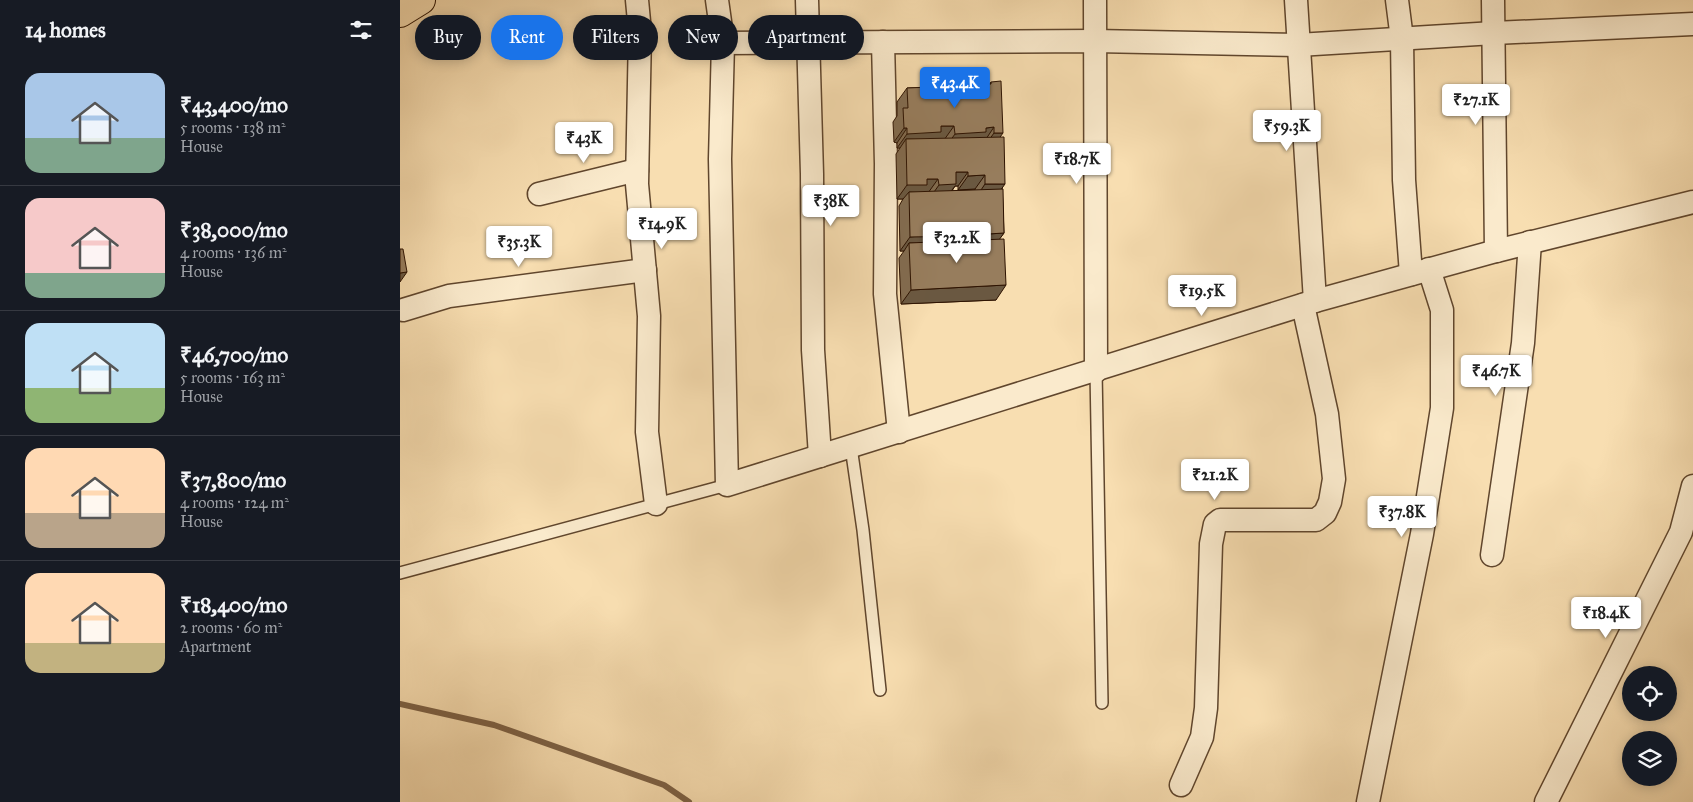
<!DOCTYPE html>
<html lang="en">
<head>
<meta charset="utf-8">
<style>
  :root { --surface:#171b24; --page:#242831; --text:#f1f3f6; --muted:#9ea1a6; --line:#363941; --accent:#1a73e8 }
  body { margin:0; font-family:"IM FELL Great Primer",serif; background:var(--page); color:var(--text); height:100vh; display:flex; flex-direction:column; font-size:19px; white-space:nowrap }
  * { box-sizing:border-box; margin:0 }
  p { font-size:16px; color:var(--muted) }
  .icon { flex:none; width:28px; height:28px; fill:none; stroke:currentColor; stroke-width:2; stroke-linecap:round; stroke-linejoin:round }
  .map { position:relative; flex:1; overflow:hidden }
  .side { display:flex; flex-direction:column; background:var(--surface); width:400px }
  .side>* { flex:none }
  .guide { position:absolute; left:15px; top:15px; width:475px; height:45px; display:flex; gap:10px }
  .tools { position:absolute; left:1222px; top:666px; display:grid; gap:10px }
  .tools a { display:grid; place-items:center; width:55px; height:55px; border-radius:50%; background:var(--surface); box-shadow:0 2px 12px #0003; font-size:25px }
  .price { position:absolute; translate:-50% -42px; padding:0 11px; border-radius:5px; background:#fff; color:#222; font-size:16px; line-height:32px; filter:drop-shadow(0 1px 2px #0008) }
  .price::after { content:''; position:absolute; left:50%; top:30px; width:15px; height:11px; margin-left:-8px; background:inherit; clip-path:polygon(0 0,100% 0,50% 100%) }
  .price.current { background:var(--accent); color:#fff }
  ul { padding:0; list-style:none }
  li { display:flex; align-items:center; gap:15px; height:125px; padding:0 25px }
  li+li { border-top:1px solid var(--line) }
  li span { display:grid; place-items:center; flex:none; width:140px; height:100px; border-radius:15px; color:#555 }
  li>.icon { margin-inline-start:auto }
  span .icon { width:60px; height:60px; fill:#fffc; stroke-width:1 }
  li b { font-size:21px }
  h2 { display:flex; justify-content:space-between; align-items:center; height:60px; padding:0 25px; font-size:21px }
  .pill { padding:0 18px; border-radius:22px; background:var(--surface); box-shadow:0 2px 12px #0003; font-size:18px; line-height:45px }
  .pill.current { background:var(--accent); color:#fff }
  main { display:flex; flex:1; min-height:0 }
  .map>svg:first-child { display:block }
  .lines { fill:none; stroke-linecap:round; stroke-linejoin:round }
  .stream { stroke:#7e6347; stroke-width:6 }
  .service-casing { stroke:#60462d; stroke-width:14 }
  .minor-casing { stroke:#60462d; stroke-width:25 }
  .primary-casing { stroke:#2e1301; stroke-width:30 }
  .service { stroke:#faeacc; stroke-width:11 }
  .minor { stroke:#faeacc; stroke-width:22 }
  .primary { stroke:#f8deb1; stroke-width:28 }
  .wall { fill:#826c50; stroke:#2e1301; fill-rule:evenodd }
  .shaded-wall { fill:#6a5841; stroke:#2e1301 }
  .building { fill:#977d5d; stroke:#2e1301 }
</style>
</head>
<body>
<main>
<section class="side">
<h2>14 homes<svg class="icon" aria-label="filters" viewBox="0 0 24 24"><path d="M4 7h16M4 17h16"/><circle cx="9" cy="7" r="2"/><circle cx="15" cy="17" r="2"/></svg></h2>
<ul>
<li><span style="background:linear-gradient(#a9c7e8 65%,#7fa58c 0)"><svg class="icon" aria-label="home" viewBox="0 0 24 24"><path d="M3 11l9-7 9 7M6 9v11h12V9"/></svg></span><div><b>₹43,400/mo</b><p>5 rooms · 138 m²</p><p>House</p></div></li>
<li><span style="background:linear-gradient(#f6c9c9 75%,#7fa58c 0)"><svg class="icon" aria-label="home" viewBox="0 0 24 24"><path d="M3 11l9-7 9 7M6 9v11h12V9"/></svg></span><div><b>₹38,000/mo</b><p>4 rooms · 136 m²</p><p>House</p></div></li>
<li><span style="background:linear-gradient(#bfe0f5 65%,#8fb573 0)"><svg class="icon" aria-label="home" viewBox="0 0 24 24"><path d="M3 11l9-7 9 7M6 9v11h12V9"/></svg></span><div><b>₹46,700/mo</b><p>5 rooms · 163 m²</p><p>House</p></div></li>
<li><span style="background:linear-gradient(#ffd9b3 65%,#b9a48a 0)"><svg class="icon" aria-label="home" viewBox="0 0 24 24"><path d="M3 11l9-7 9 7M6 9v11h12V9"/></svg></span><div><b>₹37,800/mo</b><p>4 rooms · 124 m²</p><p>House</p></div></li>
<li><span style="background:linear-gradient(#ffd9b3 70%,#c2b280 0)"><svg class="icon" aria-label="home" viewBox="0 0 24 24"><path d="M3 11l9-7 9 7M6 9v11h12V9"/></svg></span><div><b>₹18,400/mo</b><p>2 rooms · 60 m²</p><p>Apartment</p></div></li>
</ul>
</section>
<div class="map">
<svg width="1293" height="802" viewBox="0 0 1293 802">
  <rect width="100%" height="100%" fill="#f8deb1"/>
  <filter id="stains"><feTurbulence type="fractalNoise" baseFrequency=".004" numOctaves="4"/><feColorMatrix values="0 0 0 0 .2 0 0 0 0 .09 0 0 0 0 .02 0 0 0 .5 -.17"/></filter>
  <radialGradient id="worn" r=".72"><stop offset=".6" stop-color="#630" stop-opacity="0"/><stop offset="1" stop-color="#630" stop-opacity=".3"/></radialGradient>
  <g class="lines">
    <!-- stream -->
    <polyline class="stream" points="0,704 94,725 264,785 289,802"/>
    <defs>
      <g id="service">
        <polyline points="696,371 702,703"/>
        <polyline points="451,447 463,530 480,690"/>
        <polyline points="0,573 327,485"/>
      </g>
      <g id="minor">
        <polyline points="237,0 240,32 237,184 249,316 247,432 256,504"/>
        <polyline points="317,0 323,43 320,159 327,485 915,301 1096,251 1293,202"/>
        <polyline points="407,0 412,174 413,350 420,456"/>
        <polyline points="695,0 696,371"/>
        <polyline points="896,0 915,301"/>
        <polyline points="997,0 1002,39 1004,180 1011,274"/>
        <polyline points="1093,0 1096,251"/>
        <polyline points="483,42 486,164 485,294 499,432"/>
        <polyline points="323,43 695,41 898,45 1094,33 1293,24"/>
        <polyline points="139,194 237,170"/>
        <polyline points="3,310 49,296 245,270"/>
        <polyline points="1092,555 1123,343 1130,242"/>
        <polyline points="781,785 802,737 806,708 811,544 815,524 820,520 916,520 925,513 930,502 934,479 927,414 903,305"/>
        <polyline points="968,802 1022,534 1042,408 1042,310 1029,269"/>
        <polyline points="1146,802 1281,532 1293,486"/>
      </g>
      <polyline id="primary" points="0,13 21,0"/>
    </defs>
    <!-- service casing -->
    <use href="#service" class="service-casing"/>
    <!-- minor casing -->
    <use href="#minor" class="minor-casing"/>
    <!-- primary casing -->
    <use href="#primary" class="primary-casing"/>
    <!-- service -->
    <use href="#service" class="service"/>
    <!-- minor -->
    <use href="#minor" class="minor"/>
    <!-- primary -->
    <use href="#primary" class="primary"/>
  </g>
  <!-- wall -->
  <path class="wall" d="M591,82L600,137L604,233L599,239L596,300L501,304L499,258L504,251H500L499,206L503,199H497L496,154L500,148H497V143L494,142L493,122L497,116V102L507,88L553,86L555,84H590ZM555,186H558V190L575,189V190L552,191Z"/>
  <!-- shaded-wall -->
  <g class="shaded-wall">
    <polygon points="541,126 554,126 544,140 506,139 500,148 497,148 507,134"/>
    <polygon points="594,127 584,142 545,148 555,134 586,128"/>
    <polygon points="504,128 507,128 497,143 494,142"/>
    <polygon points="594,133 603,133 593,147 584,147"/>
    <polygon points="556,172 568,172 558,186 555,186 546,198 529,199 539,185"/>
    <polygon points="585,175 575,189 558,190 568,176"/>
    <polygon points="527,179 538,179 528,193 509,192 503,199 497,199 507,185"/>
    <polygon points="585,184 605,184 595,198 575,199"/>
    <polygon points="576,230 588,230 578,244 509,243 504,251 500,251 510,237"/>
    <polygon points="604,233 594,247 578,248 588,234"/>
    <polygon points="7,272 0,282 0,273"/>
    <polygon points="606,285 596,300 501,304 511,290"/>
  </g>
  <!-- building -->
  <g class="building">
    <polygon points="601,81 603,133 594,133 594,127 586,128 586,132 555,134 554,126 541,126 541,132 507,134 507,128 504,128 503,108 508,108 507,88 555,86 555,84 573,83 573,85 591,84 591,82"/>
    <polygon points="604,137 605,184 585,184 585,175 568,176 568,172 556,172 556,184 539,185 538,179 527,179 527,185 507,185 506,139"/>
    <polygon points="603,189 604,233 588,234 588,230 576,230 576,236 510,237 509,192"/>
    <polygon points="604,239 606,285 511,290 509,243"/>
    <polygon points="0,249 3,249 7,272 0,273"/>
  </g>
  <rect width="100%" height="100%" filter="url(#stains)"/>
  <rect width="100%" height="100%" fill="url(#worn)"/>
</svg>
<div class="tools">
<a><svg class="icon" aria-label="locate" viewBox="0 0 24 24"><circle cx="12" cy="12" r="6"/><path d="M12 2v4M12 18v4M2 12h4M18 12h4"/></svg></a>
<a><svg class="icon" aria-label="layers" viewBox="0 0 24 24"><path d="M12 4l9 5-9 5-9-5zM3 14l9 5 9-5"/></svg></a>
</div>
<b class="price current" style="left:555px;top:109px">₹43.4K</b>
<b class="price" style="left:1076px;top:126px">₹27.1K</b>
<b class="price" style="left:887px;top:152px">₹59.3K</b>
<b class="price" style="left:184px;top:164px">₹43K</b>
<b class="price" style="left:677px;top:185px">₹18.7K</b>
<b class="price" style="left:431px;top:227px">₹38K</b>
<b class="price" style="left:262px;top:250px">₹14.9K</b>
<b class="price" style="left:557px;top:264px">₹32.2K</b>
<b class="price" style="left:119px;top:268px">₹35.3K</b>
<b class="price" style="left:802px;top:317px">₹19.5K</b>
<b class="price" style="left:1096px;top:397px">₹46.7K</b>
<b class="price" style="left:815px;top:501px">₹21.2K</b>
<b class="price" style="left:1002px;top:538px">₹37.8K</b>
<b class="price" style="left:1206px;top:639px">₹18.4K</b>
<div class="guide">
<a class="pill">Buy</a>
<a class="pill current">Rent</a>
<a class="pill">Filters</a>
<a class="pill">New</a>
<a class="pill">Apartment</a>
</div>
</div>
</main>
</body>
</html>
